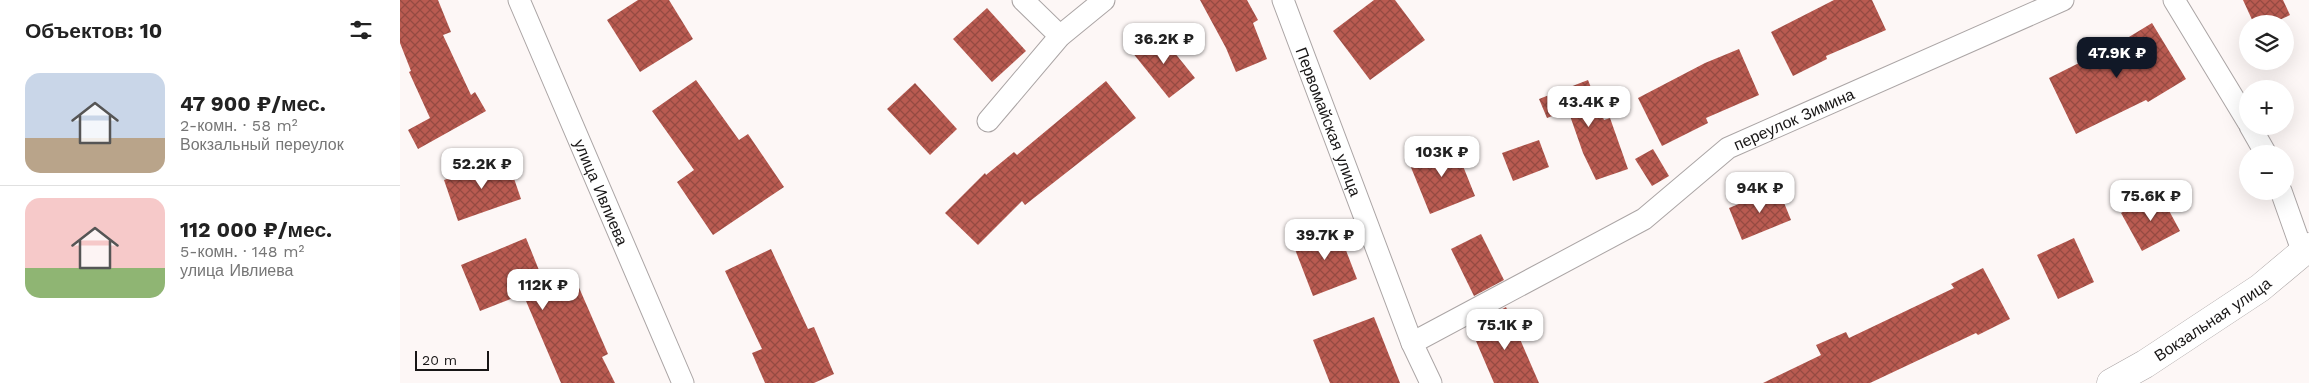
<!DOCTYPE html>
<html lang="ru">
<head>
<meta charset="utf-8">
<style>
  :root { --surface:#fff; --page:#f2f2f2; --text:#222; --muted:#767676; --line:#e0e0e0; --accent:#111827 }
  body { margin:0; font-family:"Work Sans",sans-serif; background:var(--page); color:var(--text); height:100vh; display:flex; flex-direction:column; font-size:19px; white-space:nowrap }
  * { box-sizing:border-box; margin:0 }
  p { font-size:16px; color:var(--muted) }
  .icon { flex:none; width:28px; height:28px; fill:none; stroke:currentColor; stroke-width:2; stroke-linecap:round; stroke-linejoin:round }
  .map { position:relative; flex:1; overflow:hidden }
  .drawer { display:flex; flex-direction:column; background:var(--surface); width:400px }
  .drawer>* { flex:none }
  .controls { position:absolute; left:1839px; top:15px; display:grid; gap:10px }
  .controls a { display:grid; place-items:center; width:55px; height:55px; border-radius:50%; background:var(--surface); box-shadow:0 5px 20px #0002; font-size:25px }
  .scale { position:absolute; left:15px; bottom:12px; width:74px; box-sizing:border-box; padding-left:5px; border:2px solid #181616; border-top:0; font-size:14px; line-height:18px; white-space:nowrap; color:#181616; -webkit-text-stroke:4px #fdf7f6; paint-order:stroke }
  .price { position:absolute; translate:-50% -42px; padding:0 11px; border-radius:10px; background:#fff; color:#222; font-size:16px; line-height:32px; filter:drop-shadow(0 1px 2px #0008) }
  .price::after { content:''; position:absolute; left:50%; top:30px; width:15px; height:11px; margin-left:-8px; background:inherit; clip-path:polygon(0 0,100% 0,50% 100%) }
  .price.selected { background:var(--accent); color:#fff }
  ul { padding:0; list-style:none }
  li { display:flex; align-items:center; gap:15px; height:125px; padding:0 25px }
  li+li { border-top:1px solid var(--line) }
  li span { display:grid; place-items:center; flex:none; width:140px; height:100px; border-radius:15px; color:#555 }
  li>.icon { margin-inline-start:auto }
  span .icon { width:60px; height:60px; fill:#fffc; stroke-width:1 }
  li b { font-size:21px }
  h2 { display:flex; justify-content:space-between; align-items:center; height:60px; padding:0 25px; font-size:21px }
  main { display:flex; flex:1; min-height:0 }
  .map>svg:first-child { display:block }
  .building { fill:url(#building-cross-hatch) }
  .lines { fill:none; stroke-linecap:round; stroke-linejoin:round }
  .minor-casing { stroke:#aba5a5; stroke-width:23 }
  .tertiary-casing { stroke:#aba5a5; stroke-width:29 }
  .minor { stroke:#fff; stroke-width:21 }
  .tertiary { stroke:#fff; stroke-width:28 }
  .labels { text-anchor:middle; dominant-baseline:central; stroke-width:4; stroke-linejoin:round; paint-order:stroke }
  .street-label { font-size:16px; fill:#181616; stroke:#fdf7f6 }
</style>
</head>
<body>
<main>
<section class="drawer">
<h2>Объектов: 10<svg class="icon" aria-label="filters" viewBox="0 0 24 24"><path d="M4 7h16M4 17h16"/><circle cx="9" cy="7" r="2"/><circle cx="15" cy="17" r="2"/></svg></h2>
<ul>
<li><span style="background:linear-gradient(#c9d6e8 65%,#b9a48a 0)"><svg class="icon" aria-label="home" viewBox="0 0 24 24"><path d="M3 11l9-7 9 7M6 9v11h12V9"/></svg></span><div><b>47 900 ₽/мес.</b><p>2-комн. · 58 m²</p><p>Вокзальный переулок</p></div></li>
<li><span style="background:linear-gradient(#f6c9c9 70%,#8fb573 0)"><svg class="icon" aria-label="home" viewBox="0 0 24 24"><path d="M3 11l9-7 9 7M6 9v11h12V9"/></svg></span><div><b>112 000 ₽/мес.</b><p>5-комн. · 148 m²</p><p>улица Ивлиева</p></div></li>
</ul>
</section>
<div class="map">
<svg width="1909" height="383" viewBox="0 0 1909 383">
  <defs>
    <pattern id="building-cross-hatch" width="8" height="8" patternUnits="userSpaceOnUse" patternTransform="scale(1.25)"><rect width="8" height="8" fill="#b95b51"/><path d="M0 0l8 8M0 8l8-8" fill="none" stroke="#954a42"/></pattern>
  </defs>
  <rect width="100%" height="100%" fill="#fdf7f6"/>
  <!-- building -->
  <g class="building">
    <polygon points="0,0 38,0 51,32 43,35 71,95 75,92 86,111 18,149 8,130 30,118 9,72 11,71 0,43"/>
    <polygon points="238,0 269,0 293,39 240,72 207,20"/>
    <polygon points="800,0 847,0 858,20 853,23 867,59 836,72 826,48"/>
    <polygon points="974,0 995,0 1025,40 970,80 933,31"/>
    <polygon points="1434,0 1472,0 1486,30 1426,56 1427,59 1393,76 1371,32"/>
    <polygon points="1843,0 1883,0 1890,15 1871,24 1854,24"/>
    <polygon points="587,8 626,51 592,82 553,39"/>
    <polygon points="1752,23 1786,79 1748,102 1746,100 1676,134 1649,78 1695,55 1696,57"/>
    <polygon points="758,32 795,78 769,98 732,52"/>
    <polygon points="1339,49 1359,95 1306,118 1308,123 1262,146 1238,98 1305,63"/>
    <polygon points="296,80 339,140 348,134 384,187 313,235 277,182 294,170 252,111"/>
    <polygon points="1188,80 1204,120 1210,118 1228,169 1196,180 1183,153 1168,110 1147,118 1139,99"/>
    <polygon points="706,81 736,118 625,205 622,201 578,245 545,213 585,173 586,175 614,152 617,155"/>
    <polygon points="515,83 557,129 530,155 487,109"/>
    <polygon points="1139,140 1149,167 1113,181 1102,153"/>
    <polygon points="1053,141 1075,196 1030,214 1008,160"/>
    <polygon points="1253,149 1269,176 1252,186 1235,159"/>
    <polygon points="107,158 121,199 58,221 44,180"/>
    <polygon points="1378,188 1391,220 1342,240 1329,208"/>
    <polygon points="1759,192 1780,231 1742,251 1721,213"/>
    <polygon points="937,227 957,279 913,296 893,244"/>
    <polygon points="1081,234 1104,280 1074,296 1051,249"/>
    <polygon points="126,238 149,295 177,283 208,354 202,357 215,383 161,383 123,294 80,311 61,265"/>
    <polygon points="1674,238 1694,282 1658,299 1637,255"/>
    <polygon points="371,249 408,329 414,327 434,374 414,383 365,383 352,353 362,349 325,271"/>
    <polygon points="1583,268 1610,319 1578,335 1576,333 1470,383 1363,383 1421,355 1416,345 1446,332 1449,338 1554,288 1551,284"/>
    <polygon points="1106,307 1139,383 1094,383 1073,334 1090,327 1086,318"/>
    <polygon points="974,317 1000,383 930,383 913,340"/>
  </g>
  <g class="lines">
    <defs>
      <g id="minor">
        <path id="s1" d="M119,0L283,383"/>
        <polyline points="623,0 660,36"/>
        <path id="s2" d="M883,0L1012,343L1031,383"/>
        <polyline points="1774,0 1848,122"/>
        <polyline points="588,121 660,36 704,0"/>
        <polyline points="1850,126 1866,154"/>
        <polyline points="1881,191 1903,253"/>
        <path id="s3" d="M1012,343L1244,219L1328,148L1663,0"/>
      </g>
      <g id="tertiary">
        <path id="s4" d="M1711,383L1745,364L1860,288L1909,247"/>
      </g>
    </defs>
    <!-- minor casing -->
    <use href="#minor" class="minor-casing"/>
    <!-- tertiary casing -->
    <use href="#tertiary" class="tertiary-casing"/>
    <!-- minor -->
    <use href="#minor" class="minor"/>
    <!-- tertiary -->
    <use href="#tertiary" class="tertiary"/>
  </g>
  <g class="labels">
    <!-- street labels -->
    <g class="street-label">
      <text stroke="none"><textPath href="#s3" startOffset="445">переулок Зимина</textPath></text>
      <text stroke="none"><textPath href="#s2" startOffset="130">Первомайская улица</textPath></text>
      <text stroke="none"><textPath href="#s1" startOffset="209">улица Ивлиева</textPath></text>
      <text stroke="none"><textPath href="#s4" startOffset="120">Вокзальная улица</textPath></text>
    </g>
  </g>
</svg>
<div class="controls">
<a><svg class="icon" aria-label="layers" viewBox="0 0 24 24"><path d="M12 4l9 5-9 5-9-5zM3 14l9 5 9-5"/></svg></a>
<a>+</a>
<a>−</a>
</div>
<div class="scale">20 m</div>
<b class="price" style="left:764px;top:65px">36.2K ₽</b>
<b class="price selected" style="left:1717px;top:79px">47.9K ₽</b>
<b class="price" style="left:1189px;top:128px">43.4K ₽</b>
<b class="price" style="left:1042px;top:178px">103K ₽</b>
<b class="price" style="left:82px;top:190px">52.2K ₽</b>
<b class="price" style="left:1360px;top:214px">94K ₽</b>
<b class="price" style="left:1751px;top:222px">75.6K ₽</b>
<b class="price" style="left:925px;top:261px">39.7K ₽</b>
<b class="price" style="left:143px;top:311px">112K ₽</b>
<b class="price" style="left:1105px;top:351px">75.1K ₽</b>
</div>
</main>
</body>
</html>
